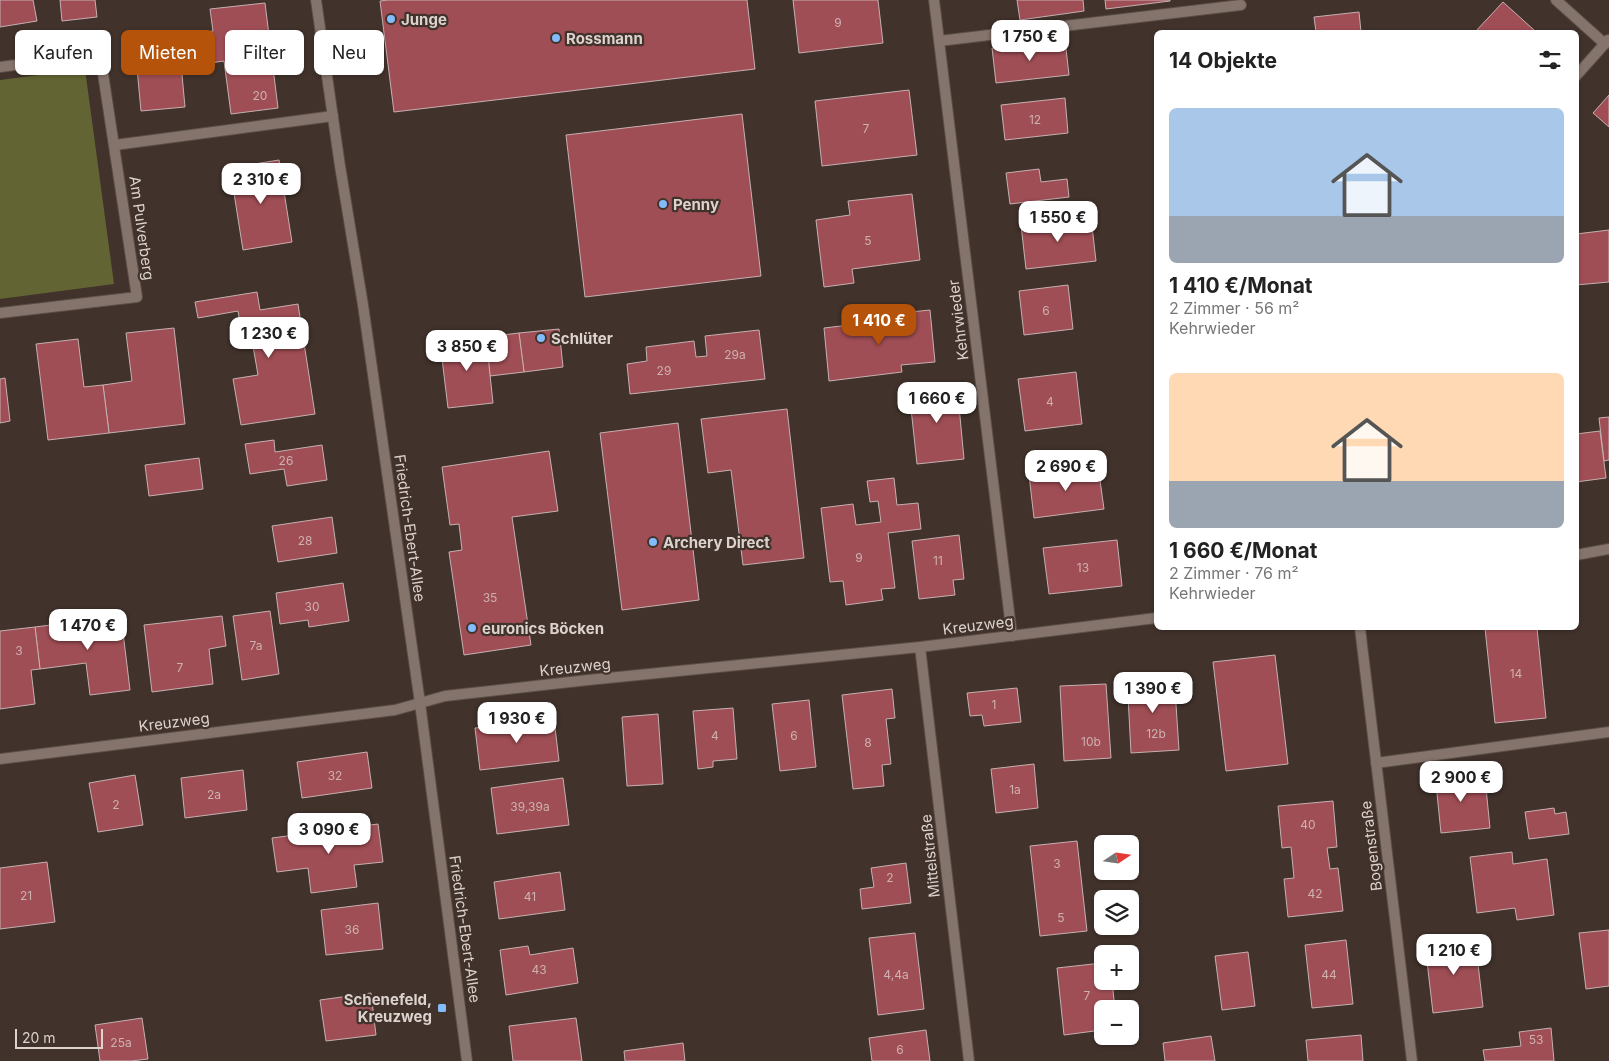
<!DOCTYPE html>
<html lang="de">
<head>
<meta charset="utf-8">
<style>
  :root { --surface:#fff; --page:#f2f2f2; --text:#222; --muted:#767676; --accent:#b45309 }
  body { margin:0; font-family:Inter,sans-serif; background:var(--page); color:var(--text); height:100vh; display:flex; flex-direction:column; font-size:19px; white-space:nowrap }
  * { box-sizing:border-box; margin:0 }
  p { font-size:16px; color:var(--muted) }
  .icon { flex:none; width:28px; height:28px; fill:none; stroke:currentColor; stroke-width:2; stroke-linecap:round; stroke-linejoin:round }
  .map { position:relative; flex:1; overflow:hidden }
  .sheet { position:absolute; left:1154px; top:30px; width:425px; height:600px; display:flex; flex-direction:column; background:var(--surface); border-radius:8px; box-shadow:0 1px 4px #0004 }
  .sheet>* { flex:none }
  .hud { position:absolute; left:15px; top:30px; width:475px; height:45px; display:flex; gap:10px }
  .needle { width:32px; rotate:77deg }
  .controls { position:absolute; left:1094px; top:835px; display:grid; gap:10px }
  .controls a { display:grid; place-items:center; width:45px; height:45px; border-radius:8px; background:var(--surface); box-shadow:0 1px 4px #0004; font-size:25px }
  .scale { position:absolute; left:15px; bottom:12px; width:88px; box-sizing:border-box; padding-left:5px; border:2px solid #dcd2ce; border-top:0; font-size:14px; line-height:18px; white-space:nowrap; color:#dcd2ce; -webkit-text-stroke:4px #41322b; paint-order:stroke }
  .price { position:absolute; translate:-50% -42px; padding:0 11px; border-radius:10px; background:#fff; color:#222; font-size:16px; line-height:32px; filter:drop-shadow(0 1px 2px #0008) }
  .price::after { content:''; position:absolute; left:50%; top:30px; width:15px; height:11px; margin-left:-8px; background:inherit; clip-path:polygon(0 0,100% 0,50% 100%) }
  .price.current { background:var(--accent); color:#fff }
  ul { padding:0; list-style:none }
  li { display:grid; align-content:center; gap:10px; height:265px; padding:0 15px }
  li span { display:grid; place-items:center; height:155px; border-radius:8px; color:#555 }
  li>.icon { margin-inline-start:auto }
  span .icon { width:90px; height:90px; fill:#fffc; stroke-width:1 }
  li b { font-size:21px }
  h2 { display:flex; justify-content:space-between; align-items:center; height:60px; padding:0 15px; font-size:21px }
  .tag { padding:0 18px; border-radius:8px; background:var(--surface); box-shadow:0 1px 4px #0004; font-size:18px; line-height:45px }
  .tag.current { background:var(--accent); color:#fff }
  .map>svg:first-child { display:block }
  .green { fill:#636433 }
  .building { fill:#a04e55; stroke:#c6b0b1 }
  .lines { fill:none; stroke-linecap:round; stroke-linejoin:round }
  .service-casing { stroke:#5a4e47; stroke-width:12 }
  .minor-casing { stroke:#5a4e47; stroke-width:12 }
  .tertiary-casing { stroke:#5a4e47; stroke-width:12 }
  .service { stroke:#85746c; stroke-width:10 }
  .minor { stroke:#85746c; stroke-width:10 }
  .tertiary { stroke:#85746c; stroke-width:10 }
  .poi-dot { fill:#84bcfb; stroke:#41322b; stroke-width:2 }
  .labels { text-anchor:middle; dominant-baseline:central; stroke-width:4.5; stroke-linejoin:round; paint-order:stroke }
  .number-label { font-size:12px; fill:#cdb1b0 }
  .poi-label { font-size:15px; font-weight:bold; fill:#dcd2ce; stroke:#41322b; text-anchor:start }
  .street-label { font-size:15px; fill:#dcd2ce; stroke:#41322b }
</style>
</head>
<body>
<div class="map">
<svg width="1609" height="1061" viewBox="0 0 1609 1061">
  <rect width="100%" height="100%" fill="#41322b"/>
  <!-- green -->
  <polygon class="green" points="85,69 114,284 0,299 0,80"/>
  <!-- building -->
  <g class="building">
    <polygon points="0,0 33,0 37,21 0,27"/>
    <polygon points="60,0 95,0 97,17 62,21"/>
    <polygon points="388,0 747,0 755,69 394,112 380,1"/>
    <polygon points="793,0 878,0 883,43 799,53"/>
    <polygon points="1017,0 1083,0 1084,11 1020,20"/>
    <polygon points="1105,0 1170,0 1170,1 1106,9"/>
    <polygon points="1503,2 1534,30 1532,32 1475,32"/>
    <polygon points="265,3 278,108 231,114 224,61 210,63 206,32 213,31 210,9"/>
    <polygon points="1359,12 1361,32 1316,32 1314,17"/>
    <polygon points="1065,40 1069,75 996,83 992,48"/>
    <polygon points="181,64 185,107 141,111 137,68"/>
    <polygon points="909,90 917,155 822,166 815,101"/>
    <polygon points="1609,95 1609,127 1593,113"/>
    <polygon points="1065,98 1068,133 1005,140 1001,105"/>
    <polygon points="742,114 761,276 585,297 566,135"/>
    <polygon points="279,160 292,242 243,250 230,168"/>
    <polygon points="1039,169 1041,182 1067,179 1069,197 1010,204 1006,173"/>
    <polygon points="912,194 920,260 852,269 854,283 824,287 816,220 850,215 848,201"/>
    <polygon points="1091,217 1096,261 1026,269 1021,225"/>
    <polygon points="1609,230 1609,282 1576,285 1576,234"/>
    <polygon points="1068,285 1073,329 1024,335 1019,291"/>
    <polygon points="257,292 260,310 298,304 315,414 241,425 233,379 258,375 253,346 244,348 238,311 198,318 195,302"/>
    <polygon points="930,310 935,362 901,365 902,372 829,381 824,328 892,320 891,314"/>
    <polygon points="174,328 185,424 109,433 103,385 132,381 126,333"/>
    <polygon points="559,329 563,367 524,372 519,333"/>
    <polygon points="759,330 765,379 630,394 627,364 647,361 646,347 694,341 696,357 707,356 705,336"/>
    <polygon points="519,333 524,372 490,376 486,337"/>
    <polygon points="486,337 493,403 448,408 440,342"/>
    <polygon points="78,339 84,387 103,385 109,433 48,440 36,344"/>
    <polygon points="1076,372 1082,424 1025,431 1018,379"/>
    <polygon points="5,378 10,421 0,423 0,379"/>
    <polygon points="957,385 964,459 917,464 909,390"/>
    <polygon points="787,409 804,558 743,565 731,470 708,473 701,419"/>
    <polygon points="1609,417 1609,460 1604,461 1599,418"/>
    <polygon points="678,423 699,600 622,610 600,433"/>
    <polygon points="1600,431 1606,478 1576,482 1576,434"/>
    <polygon points="274,440 275,452 322,445 327,480 287,486 284,469 250,474 245,444"/>
    <polygon points="549,451 558,511 512,517 531,645 464,655 449,552 462,550 459,524 450,525 442,467"/>
    <polygon points="199,458 203,489 149,496 145,465"/>
    <polygon points="1098,466 1104,509 1034,518 1029,475"/>
    <polygon points="894,478 897,505 918,503 921,529 888,533 895,588 881,589 883,600 846,605 843,581 830,582 821,508 853,504 856,525 881,522 878,501 870,502 867,481"/>
    <polygon points="332,517 337,553 278,562 272,526"/>
    <polygon points="959,535 964,579 953,580 955,595 919,599 912,541"/>
    <polygon points="1117,540 1122,586 1049,594 1043,548"/>
    <polygon points="343,583 349,621 309,627 308,620 280,624 276,593"/>
    <polygon points="270,611 279,674 242,680 233,616"/>
    <polygon points="121,616 130,690 90,695 86,663 40,669 35,627"/>
    <polygon points="222,616 226,646 209,649 213,684 152,692 144,625"/>
    <polygon points="35,627 40,669 31,670 35,704 0,709 0,631"/>
    <polygon points="1485,628 1537,628 1546,718 1495,723"/>
    <polygon points="1275,655 1288,764 1226,771 1213,662"/>
    <polygon points="1174,674 1179,750 1131,753 1127,677"/>
    <polygon points="1106,684 1111,758 1064,761 1060,686"/>
    <polygon points="1017,688 1021,722 984,726 982,715 970,716 967,693"/>
    <polygon points="892,689 895,718 886,719 891,764 882,765 884,786 853,789 842,695"/>
    <polygon points="809,700 816,767 780,771 772,704"/>
    <polygon points="733,708 737,759 713,761 713,767 698,769 693,711"/>
    <polygon points="658,714 663,784 627,786 622,717"/>
    <polygon points="554,719 559,761 480,770 475,728"/>
    <polygon points="367,752 372,788 302,798 297,762"/>
    <polygon points="1034,764 1038,808 996,813 991,769"/>
    <polygon points="243,770 247,810 185,818 181,778"/>
    <polygon points="1470,770 1471,790 1486,788 1490,828 1441,833 1435,774"/>
    <polygon points="135,775 143,825 98,832 89,783"/>
    <polygon points="563,778 569,825 497,834 491,788"/>
    <polygon points="1333,801 1337,847 1327,848 1330,869 1338,868 1343,911 1288,917 1284,879 1294,878 1291,847 1282,848 1278,806"/>
    <polygon points="1554,808 1555,814 1566,812 1569,834 1529,839 1525,812"/>
    <polygon points="378,824 383,862 354,865 357,887 311,893 308,868 277,872 272,838"/>
    <polygon points="1077,841 1087,931 1040,936 1030,846"/>
    <polygon points="1512,852 1513,864 1547,859 1554,915 1517,920 1515,908 1477,913 1470,857"/>
    <polygon points="47,862 55,922 0,929 0,868"/>
    <polygon points="906,863 911,903 862,909 860,889 874,887 871,868"/>
    <polygon points="560,872 565,910 499,919 494,882"/>
    <polygon points="378,903 383,949 326,955 321,910"/>
    <polygon points="1609,930 1609,986 1586,989 1579,933"/>
    <polygon points="915,933 924,1009 878,1015 869,938"/>
    <polygon points="1475,938 1483,1007 1433,1013 1425,944"/>
    <polygon points="1346,940 1353,1004 1312,1008 1305,945"/>
    <polygon points="528,946 530,955 573,948 578,983 506,995 500,950"/>
    <polygon points="1248,952 1255,1006 1222,1010 1215,956"/>
    <polygon points="1102,963 1102,981 1112,981 1115,1009 1102,1009 1102,1030 1064,1035 1057,968"/>
    <polygon points="371,993 376,1035 326,1041 320,1000"/>
    <polygon points="142,1018 148,1059 131,1061 100,1061 95,1025"/>
    <polygon points="576,1018 582,1061 513,1061 509,1026"/>
    <polygon points="1551,1028 1554,1061 1485,1061 1483,1050 1521,1046 1519,1032"/>
    <polygon points="926,1030 930,1061 872,1061 869,1038"/>
    <polygon points="1361,1035 1363,1061 1308,1061 1306,1040"/>
    <polygon points="1211,1036 1215,1061 1165,1061 1163,1043"/>
    <polygon points="683,1043 685,1061 625,1061 624,1051"/>
  </g>
  <g class="lines">
    <defs>
      <g id="service">
        <polyline points="939,41 1241,5"/>
        <polyline points="1376,763 1609,732"/>
      </g>
      <g id="minor">
        <polyline points="934,0 1012,636"/>
        <polyline points="1556,0 1605,44"/>
        <polyline points="0,67 100,54 137,297 0,313"/>
        <polyline points="1576,76 1608,40"/>
        <polyline points="115,145 333,116"/>
        <polyline points="1576,555 1609,549"/>
        <polyline points="1360,628 1412,1061"/>
        <polyline points="920,647 969,1061"/>
        <polyline points="0,759 395,710 445,696 588,680 920,647 1156,618"/>
      </g>
      <polyline id="tertiary" points="316,0 340,166 363,305 420,703 467,1061"/>
    </defs>
    <!-- service casing -->
    <use href="#service" class="service-casing"/>
    <!-- minor casing -->
    <use href="#minor" class="minor-casing"/>
    <!-- tertiary casing -->
    <use href="#tertiary" class="tertiary-casing"/>
    <!-- service -->
    <use href="#service" class="service"/>
    <!-- minor -->
    <use href="#minor" class="minor"/>
    <!-- tertiary -->
    <use href="#tertiary" class="tertiary"/>
  </g>
  <!-- markers -->
  <g class="poi-dot">
    <circle cx="391" cy="19" r="5"/>
    <circle cx="556" cy="38" r="5"/>
    <circle cx="663" cy="204" r="5"/>
    <circle cx="541" cy="338" r="5"/>
    <circle cx="653" cy="542" r="5"/>
    <circle cx="472" cy="628" r="5"/>
    <rect x="437" y="1003" width="10" height="10" rx="2.5"/>
  </g>
  <g class="labels">
    <!-- number labels -->
    <g class="number-label">
      <text x="838" y="22">9</text>
      <text x="260" y="95">20</text>
      <text x="1035" y="119">12</text>
      <text x="866" y="128">7</text>
      <text x="868" y="240">5</text>
      <text x="1046" y="310">6</text>
      <text x="735" y="354">29a</text>
      <text x="664" y="370">29</text>
      <text x="1050" y="401">4</text>
      <text x="286" y="460">26</text>
      <text x="305" y="540">28</text>
      <text x="859" y="557">9</text>
      <text x="938" y="560">11</text>
      <text x="1083" y="567">13</text>
      <text x="490" y="597">35</text>
      <text x="312" y="606">30</text>
      <text x="256" y="645">7a</text>
      <text x="19" y="650">3</text>
      <text x="180" y="667">7</text>
      <text x="1516" y="673">14</text>
      <text x="994" y="704">1</text>
      <text x="1156" y="733">12b</text>
      <text x="715" y="735">4</text>
      <text x="794" y="735">6</text>
      <text x="1091" y="741">10b</text>
      <text x="868" y="742">8</text>
      <text x="335" y="775">32</text>
      <text x="1015" y="789">1a</text>
      <text x="214" y="794">2a</text>
      <text x="116" y="804">2</text>
      <text x="530" y="806">39,39a</text>
      <text x="1308" y="824">40</text>
      <text x="1057" y="863">3</text>
      <text x="890" y="877">2</text>
      <text x="1315" y="893">42</text>
      <text x="26" y="895">21</text>
      <text x="530" y="896">41</text>
      <text x="1061" y="917">5</text>
      <text x="352" y="929">36</text>
      <text x="539" y="969">43</text>
      <text x="896" y="974">4,4a</text>
      <text x="1329" y="974">44</text>
      <text x="1087" y="995">7</text>
      <text x="1536" y="1039">53</text>
      <text x="121" y="1042">25a</text>
      <text x="900" y="1049">6</text>
    </g>
    <!-- poi labels -->
    <g class="poi-label">
      <text x="401" y="19">Junge</text>
      <text x="566" y="38">Rossmann</text>
      <text x="673" y="204">Penny</text>
      <text x="551" y="338">Schlüter</text>
      <text x="663" y="542">Archery Direct</text>
      <text x="482" y="628">euronics Böcken</text>
      <text x="432" y="999" text-anchor="end">Schenefeld,<tspan x="432" dy="17">Kreuzweg</tspan></text>
    </g>
    <!-- street labels -->
    <g class="street-label">
      <text transform="translate(142 228) rotate(82)">Am Pulverberg</text>
      <text transform="translate(958 320) rotate(-97)">Kehrwieder</text>
      <text transform="translate(410 528) rotate(82)">Friedrich-Ebert-Allee</text>
      <text transform="translate(978 625) rotate(-7)">Kreuzweg</text>
      <text transform="translate(575 667) rotate(-6)">Kreuzweg</text>
      <text transform="translate(174 722) rotate(-7)">Kreuzweg</text>
      <text transform="translate(1371 846) rotate(-97)">Bogenstraße</text>
      <text transform="translate(930 856) rotate(-96)">Mittelstraße</text>
      <text transform="translate(465 929) rotate(82)">Friedrich-Ebert-Allee</text>
    </g>
  </g>
</svg>
<div class="controls">
<a><svg class="needle" viewBox="-14 -14 28 28"><path d="M0-13l5 13h-10z" fill="#e53935"/><path d="M0 13l5-13h-10z" fill="#767676"/></svg></a>
<a><svg class="icon" aria-label="layers" viewBox="0 0 24 24"><path d="M12 4l9 5-9 5-9-5zM3 14l9 5 9-5"/></svg></a>
<a>+</a>
<a>−</a>
</div>
<div class="scale">20 m</div>
<b class="price" style="left:1030px;top:62px">1 750 €</b>
<b class="price" style="left:261px;top:205px">2 310 €</b>
<b class="price" style="left:1058px;top:243px">1 550 €</b>
<b class="price current" style="left:879px;top:346px">1 410 €</b>
<b class="price" style="left:269px;top:359px">1 230 €</b>
<b class="price" style="left:467px;top:372px">3 850 €</b>
<b class="price" style="left:937px;top:424px">1 660 €</b>
<b class="price" style="left:1066px;top:492px">2 690 €</b>
<b class="price" style="left:88px;top:651px">1 470 €</b>
<b class="price" style="left:1153px;top:714px">1 390 €</b>
<b class="price" style="left:517px;top:744px">1 930 €</b>
<b class="price" style="left:1461px;top:803px">2 900 €</b>
<b class="price" style="left:329px;top:855px">3 090 €</b>
<b class="price" style="left:1454px;top:976px">1 210 €</b>
<div class="hud">
<a class="tag">Kaufen</a>
<a class="tag current">Mieten</a>
<a class="tag">Filter</a>
<a class="tag">Neu</a>
</div>
<section class="sheet">
<h2>14 Objekte<svg class="icon" aria-label="filters" viewBox="0 0 24 24"><path d="M4 7h16M4 17h16"/><circle cx="9" cy="7" r="2"/><circle cx="15" cy="17" r="2"/></svg></h2>
<ul>
<li><span style="background:linear-gradient(#a9c7e8 70%,#9aa5b1 0)"><svg class="icon" aria-label="home" viewBox="0 0 24 24"><path d="M3 11l9-7 9 7M6 9v11h12V9"/></svg></span><div><b>1 410 €/Monat</b><p>2 Zimmer · 56 m²</p><p>Kehrwieder</p></div></li>
<li><span style="background:linear-gradient(#ffd9b3 70%,#9aa5b1 0)"><svg class="icon" aria-label="home" viewBox="0 0 24 24"><path d="M3 11l9-7 9 7M6 9v11h12V9"/></svg></span><div><b>1 660 €/Monat</b><p>2 Zimmer · 76 m²</p><p>Kehrwieder</p></div></li>
</ul>
</section>
</div>
</body>
</html>
